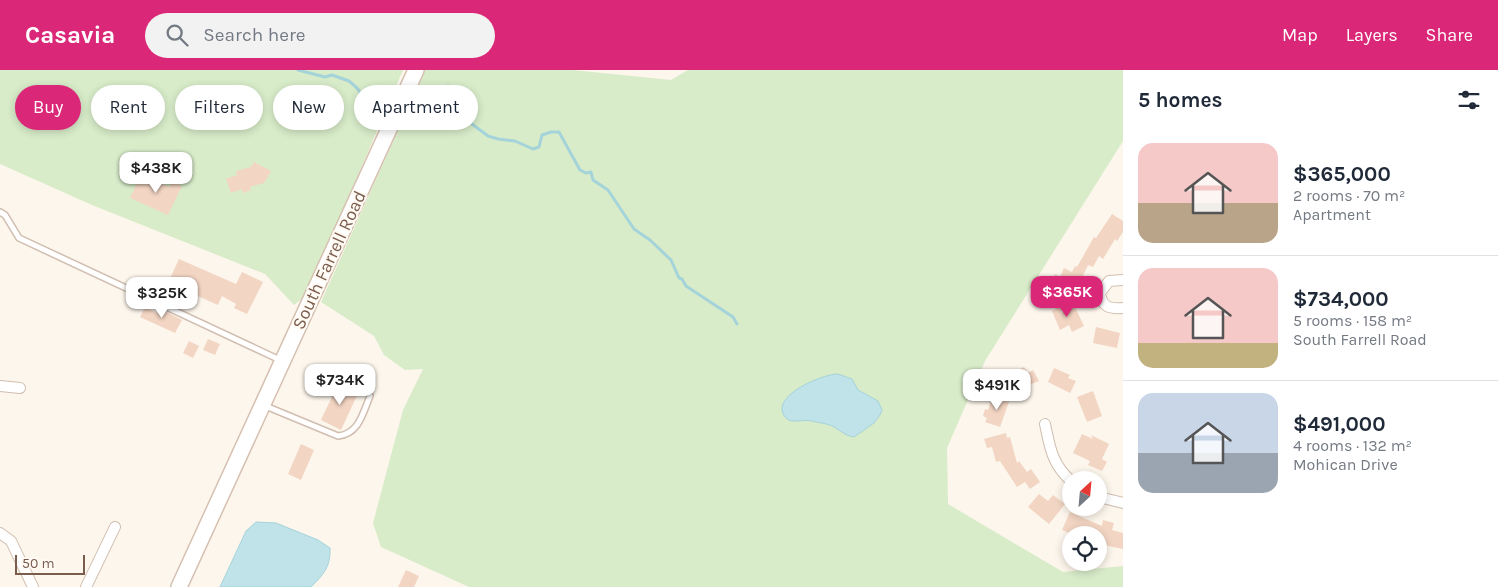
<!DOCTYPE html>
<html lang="en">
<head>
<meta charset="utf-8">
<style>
  :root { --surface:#fff; --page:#f2f2f3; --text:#1f2937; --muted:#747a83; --line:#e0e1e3; --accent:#db2777 }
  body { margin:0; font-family:Karla,sans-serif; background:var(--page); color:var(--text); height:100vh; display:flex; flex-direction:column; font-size:19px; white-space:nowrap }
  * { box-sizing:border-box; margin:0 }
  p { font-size:16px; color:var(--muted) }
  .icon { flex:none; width:28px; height:28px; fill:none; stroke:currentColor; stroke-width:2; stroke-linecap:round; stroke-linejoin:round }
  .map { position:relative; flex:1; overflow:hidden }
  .details { display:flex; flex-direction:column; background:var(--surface); width:375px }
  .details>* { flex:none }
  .top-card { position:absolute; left:15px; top:15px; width:475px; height:45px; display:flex; gap:10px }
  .needle { width:32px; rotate:26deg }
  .tools { position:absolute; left:1062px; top:401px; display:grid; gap:10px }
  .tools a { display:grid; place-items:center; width:45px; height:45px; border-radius:50%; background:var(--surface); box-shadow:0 2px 8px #0003; font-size:25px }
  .scale { position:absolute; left:15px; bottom:12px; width:70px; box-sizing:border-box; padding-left:5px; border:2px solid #7a5c4d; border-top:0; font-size:14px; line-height:18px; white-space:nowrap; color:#7a5c4d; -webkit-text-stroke:4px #fffaf3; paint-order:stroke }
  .price { position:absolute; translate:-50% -42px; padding:0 11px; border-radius:10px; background:#fff; color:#222; font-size:16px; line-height:32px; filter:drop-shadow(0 1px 2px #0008) }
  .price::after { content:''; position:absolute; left:50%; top:30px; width:15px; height:11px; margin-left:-8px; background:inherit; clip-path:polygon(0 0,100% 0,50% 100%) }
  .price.on { background:var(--accent); color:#fff }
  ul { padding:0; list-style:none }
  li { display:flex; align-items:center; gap:15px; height:125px; padding:0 15px }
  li+li { border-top:1px solid var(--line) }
  li span { display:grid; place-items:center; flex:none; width:140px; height:100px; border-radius:15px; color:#555 }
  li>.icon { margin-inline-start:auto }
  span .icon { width:60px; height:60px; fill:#fffc; stroke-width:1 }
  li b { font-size:21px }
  h2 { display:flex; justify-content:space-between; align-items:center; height:60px; padding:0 15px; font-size:21px }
  .pill { padding:0 18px; border-radius:22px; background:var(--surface); box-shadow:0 2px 8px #0003; font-size:18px; line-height:45px }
  .pill.on { background:var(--accent); color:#fff }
  header { display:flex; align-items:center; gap:30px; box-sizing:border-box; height:70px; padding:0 25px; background:var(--accent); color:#fff }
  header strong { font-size:24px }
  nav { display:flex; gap:28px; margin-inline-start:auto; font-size:18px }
  .search { width:350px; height:45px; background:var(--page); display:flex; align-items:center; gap:12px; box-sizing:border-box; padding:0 18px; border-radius:28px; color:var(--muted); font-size:19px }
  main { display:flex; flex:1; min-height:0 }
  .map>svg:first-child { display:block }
  .green { fill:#d8ecc9 }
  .water { fill:#bfe3e8; stroke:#a5d3da }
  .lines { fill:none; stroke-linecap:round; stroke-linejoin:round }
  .stream { stroke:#a5d3da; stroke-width:3 }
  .building { fill:#f3d5c3 }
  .lane-casing { stroke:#d1beb0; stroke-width:8 }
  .street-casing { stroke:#d1beb0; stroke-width:12 }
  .secondary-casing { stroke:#d6c0b0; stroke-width:18 }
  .lane { stroke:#fff; stroke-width:5 }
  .street { stroke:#fff; stroke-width:10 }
  .secondary { stroke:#fff; stroke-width:15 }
  .labels { text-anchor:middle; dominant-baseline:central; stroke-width:4; stroke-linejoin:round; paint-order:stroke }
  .street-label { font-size:18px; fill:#7a5c4d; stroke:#fffaf3 }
</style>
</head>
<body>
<header>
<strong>Casavia</strong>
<div class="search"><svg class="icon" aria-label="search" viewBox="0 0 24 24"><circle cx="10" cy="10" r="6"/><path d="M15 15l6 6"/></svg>Search here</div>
<nav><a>Map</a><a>Layers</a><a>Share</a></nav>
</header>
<main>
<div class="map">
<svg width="1123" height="517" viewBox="0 0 1123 517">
  <rect width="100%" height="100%" fill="#fdf6ec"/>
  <!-- green -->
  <g class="green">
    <polygon points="0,0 403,0 307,225 294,235 265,204 92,135 0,94"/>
    <polygon points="425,0 573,0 671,10 688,0 1123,0 1123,71 985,291 947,378 948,434 1063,502 1123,496 1123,517 469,517 381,477 373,453 403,340 423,299 405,300 384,285 374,266 321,232"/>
  </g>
  <!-- water -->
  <g class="water">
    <path d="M838,304L852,309L858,320L878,331L882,340L880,345L874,353L854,367C846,366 841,361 834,357C827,353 819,353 812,351C804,349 791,354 786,348C767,327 822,304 838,304Z"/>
    <path d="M256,452L276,453L318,470L330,478C331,497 323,505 311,517H220L246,461Z"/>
  </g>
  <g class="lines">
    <!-- stream -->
    <g class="stream">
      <polyline points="298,0 325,7 332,5 349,11 357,18 366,30 380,39 391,44"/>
      <polyline points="405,42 409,41 418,27 448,16 463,21 467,24 469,30 466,44 468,51 488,66 498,69 515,71 533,79 539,77 542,65 551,62 559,62 580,100 586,103 591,102 593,110 608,120 634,159 650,170 671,190 679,208 682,209 686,216 733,247 737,254"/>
    </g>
  </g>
  <!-- building -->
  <g class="building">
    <polygon points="254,92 271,101 264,113 250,117 251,120 243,123 242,119 231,123 226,109 237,105 236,101 251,97"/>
    <polygon points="141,104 169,117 171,111 182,116 168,145 130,128"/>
    <polygon points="1112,144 1123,151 1123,162 1117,171 1115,169 1103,189 1099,186 1093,197 1088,195 1079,214 1075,212 1069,225 1054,218 1056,214 1051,212 1055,204 1060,207 1064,198 1072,202 1075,196 1077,197 1094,167 1096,168"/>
    <polygon points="179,189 236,214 242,202 263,212 247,244 234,238 236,234 222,226 218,235 168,213"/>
    <polygon points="1067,230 1061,243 1075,237 1084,256 1072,262 1069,255 1060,260 1052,241 1056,239 1055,236"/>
    <polygon points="145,237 159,244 161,239 182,250 175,263 140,247"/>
    <polygon points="1096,257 1120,263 1117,278 1093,273"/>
    <polygon points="208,269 220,274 215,285 203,280"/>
    <polygon points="189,271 199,276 193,288 183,283"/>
    <polygon points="1024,297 1028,303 1033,300 1039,311 1012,322 1004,307"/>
    <polygon points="1054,298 1070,305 1068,308 1076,311 1070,323 1048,312"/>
    <polygon points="339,312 359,321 341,360 321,350"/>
    <polygon points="1093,321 1102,346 1087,352 1077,327"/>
    <polygon points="1000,325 1010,329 1000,357 985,352 987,348 983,346 985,339 988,340 992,328 998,330"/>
    <polygon points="1006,363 1007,368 1010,367 1017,393 1019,391 1027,402 1031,399 1040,412 1030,419 1025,412 1017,417 1000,391 996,392 992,377 987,378 984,369"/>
    <polygon points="1082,364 1093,369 1091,365 1109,374 1102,389 1107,392 1102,401 1088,395 1090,391 1073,383"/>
    <polygon points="301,374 314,380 301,410 288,404"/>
    <polygon points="1039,424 1048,431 1053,425 1065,434 1049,454 1028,437"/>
    <polygon points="1070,442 1102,456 1103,450 1114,453 1112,460 1123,463 1123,479 1099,474 1099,465 1074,465 1062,460"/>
    <polygon points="406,500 419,506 414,517 398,517"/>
  </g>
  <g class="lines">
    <defs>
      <g id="lane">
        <polyline points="0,142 5,145 19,168 280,290"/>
        <path d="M263,335L338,366C359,364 363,343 370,326"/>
      </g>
      <g id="street">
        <path d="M1123,210L1109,211L1100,223C1102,237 1109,239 1123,238"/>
        <polyline points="0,316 20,318"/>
        <path d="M1045,354C1050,378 1052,394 1071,411"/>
        <polyline points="1099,427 1123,433"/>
        <polyline points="0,463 11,471 33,517"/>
        <polyline points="86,517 115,457"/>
      </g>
      <polyline id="secondary" points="179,517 416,0"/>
    </defs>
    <!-- lane casing -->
    <use href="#lane" class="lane-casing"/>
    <!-- street casing -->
    <use href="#street" class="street-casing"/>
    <!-- secondary casing -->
    <use href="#secondary" class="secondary-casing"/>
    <!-- lane -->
    <use href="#lane" class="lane"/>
    <!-- street -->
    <use href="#street" class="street"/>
    <!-- secondary -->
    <use href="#secondary" class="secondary"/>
  </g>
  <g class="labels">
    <!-- street labels -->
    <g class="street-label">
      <text transform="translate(329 190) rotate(-65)">South Farrell Road</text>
    </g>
  </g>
</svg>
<div class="tools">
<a><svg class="needle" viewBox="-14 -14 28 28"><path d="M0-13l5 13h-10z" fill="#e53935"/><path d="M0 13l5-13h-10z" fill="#747a83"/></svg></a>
<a><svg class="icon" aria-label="locate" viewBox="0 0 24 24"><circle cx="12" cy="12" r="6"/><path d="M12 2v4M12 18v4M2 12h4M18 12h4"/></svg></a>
</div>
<div class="scale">50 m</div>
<b class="price" style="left:156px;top:124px">$438K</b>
<b class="price on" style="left:1067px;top:248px">$365K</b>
<b class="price" style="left:162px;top:249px">$325K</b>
<b class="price" style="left:340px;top:336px">$734K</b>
<b class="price" style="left:997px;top:341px">$491K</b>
<div class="top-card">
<a class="pill on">Buy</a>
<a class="pill">Rent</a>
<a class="pill">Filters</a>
<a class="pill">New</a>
<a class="pill">Apartment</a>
</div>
</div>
<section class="details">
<h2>5 homes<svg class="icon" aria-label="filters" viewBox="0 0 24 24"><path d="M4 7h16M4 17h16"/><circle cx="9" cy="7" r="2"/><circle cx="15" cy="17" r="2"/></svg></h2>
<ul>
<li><span style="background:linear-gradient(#f6c9c9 60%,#b9a48a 0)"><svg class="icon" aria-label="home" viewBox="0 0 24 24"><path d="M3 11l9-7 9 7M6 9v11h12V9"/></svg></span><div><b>$365,000</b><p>2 rooms · 70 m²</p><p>Apartment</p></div></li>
<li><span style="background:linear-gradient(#f6c9c9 75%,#c2b280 0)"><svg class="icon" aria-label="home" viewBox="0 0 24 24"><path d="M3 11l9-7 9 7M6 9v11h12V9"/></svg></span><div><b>$734,000</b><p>5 rooms · 158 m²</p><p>South Farrell Road</p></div></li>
<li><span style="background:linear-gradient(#c9d6e8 60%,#9aa5b1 0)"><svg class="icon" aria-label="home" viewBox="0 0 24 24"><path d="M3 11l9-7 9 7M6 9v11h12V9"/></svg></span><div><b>$491,000</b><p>4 rooms · 132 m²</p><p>Mohican Drive</p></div></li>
</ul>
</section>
</main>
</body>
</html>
